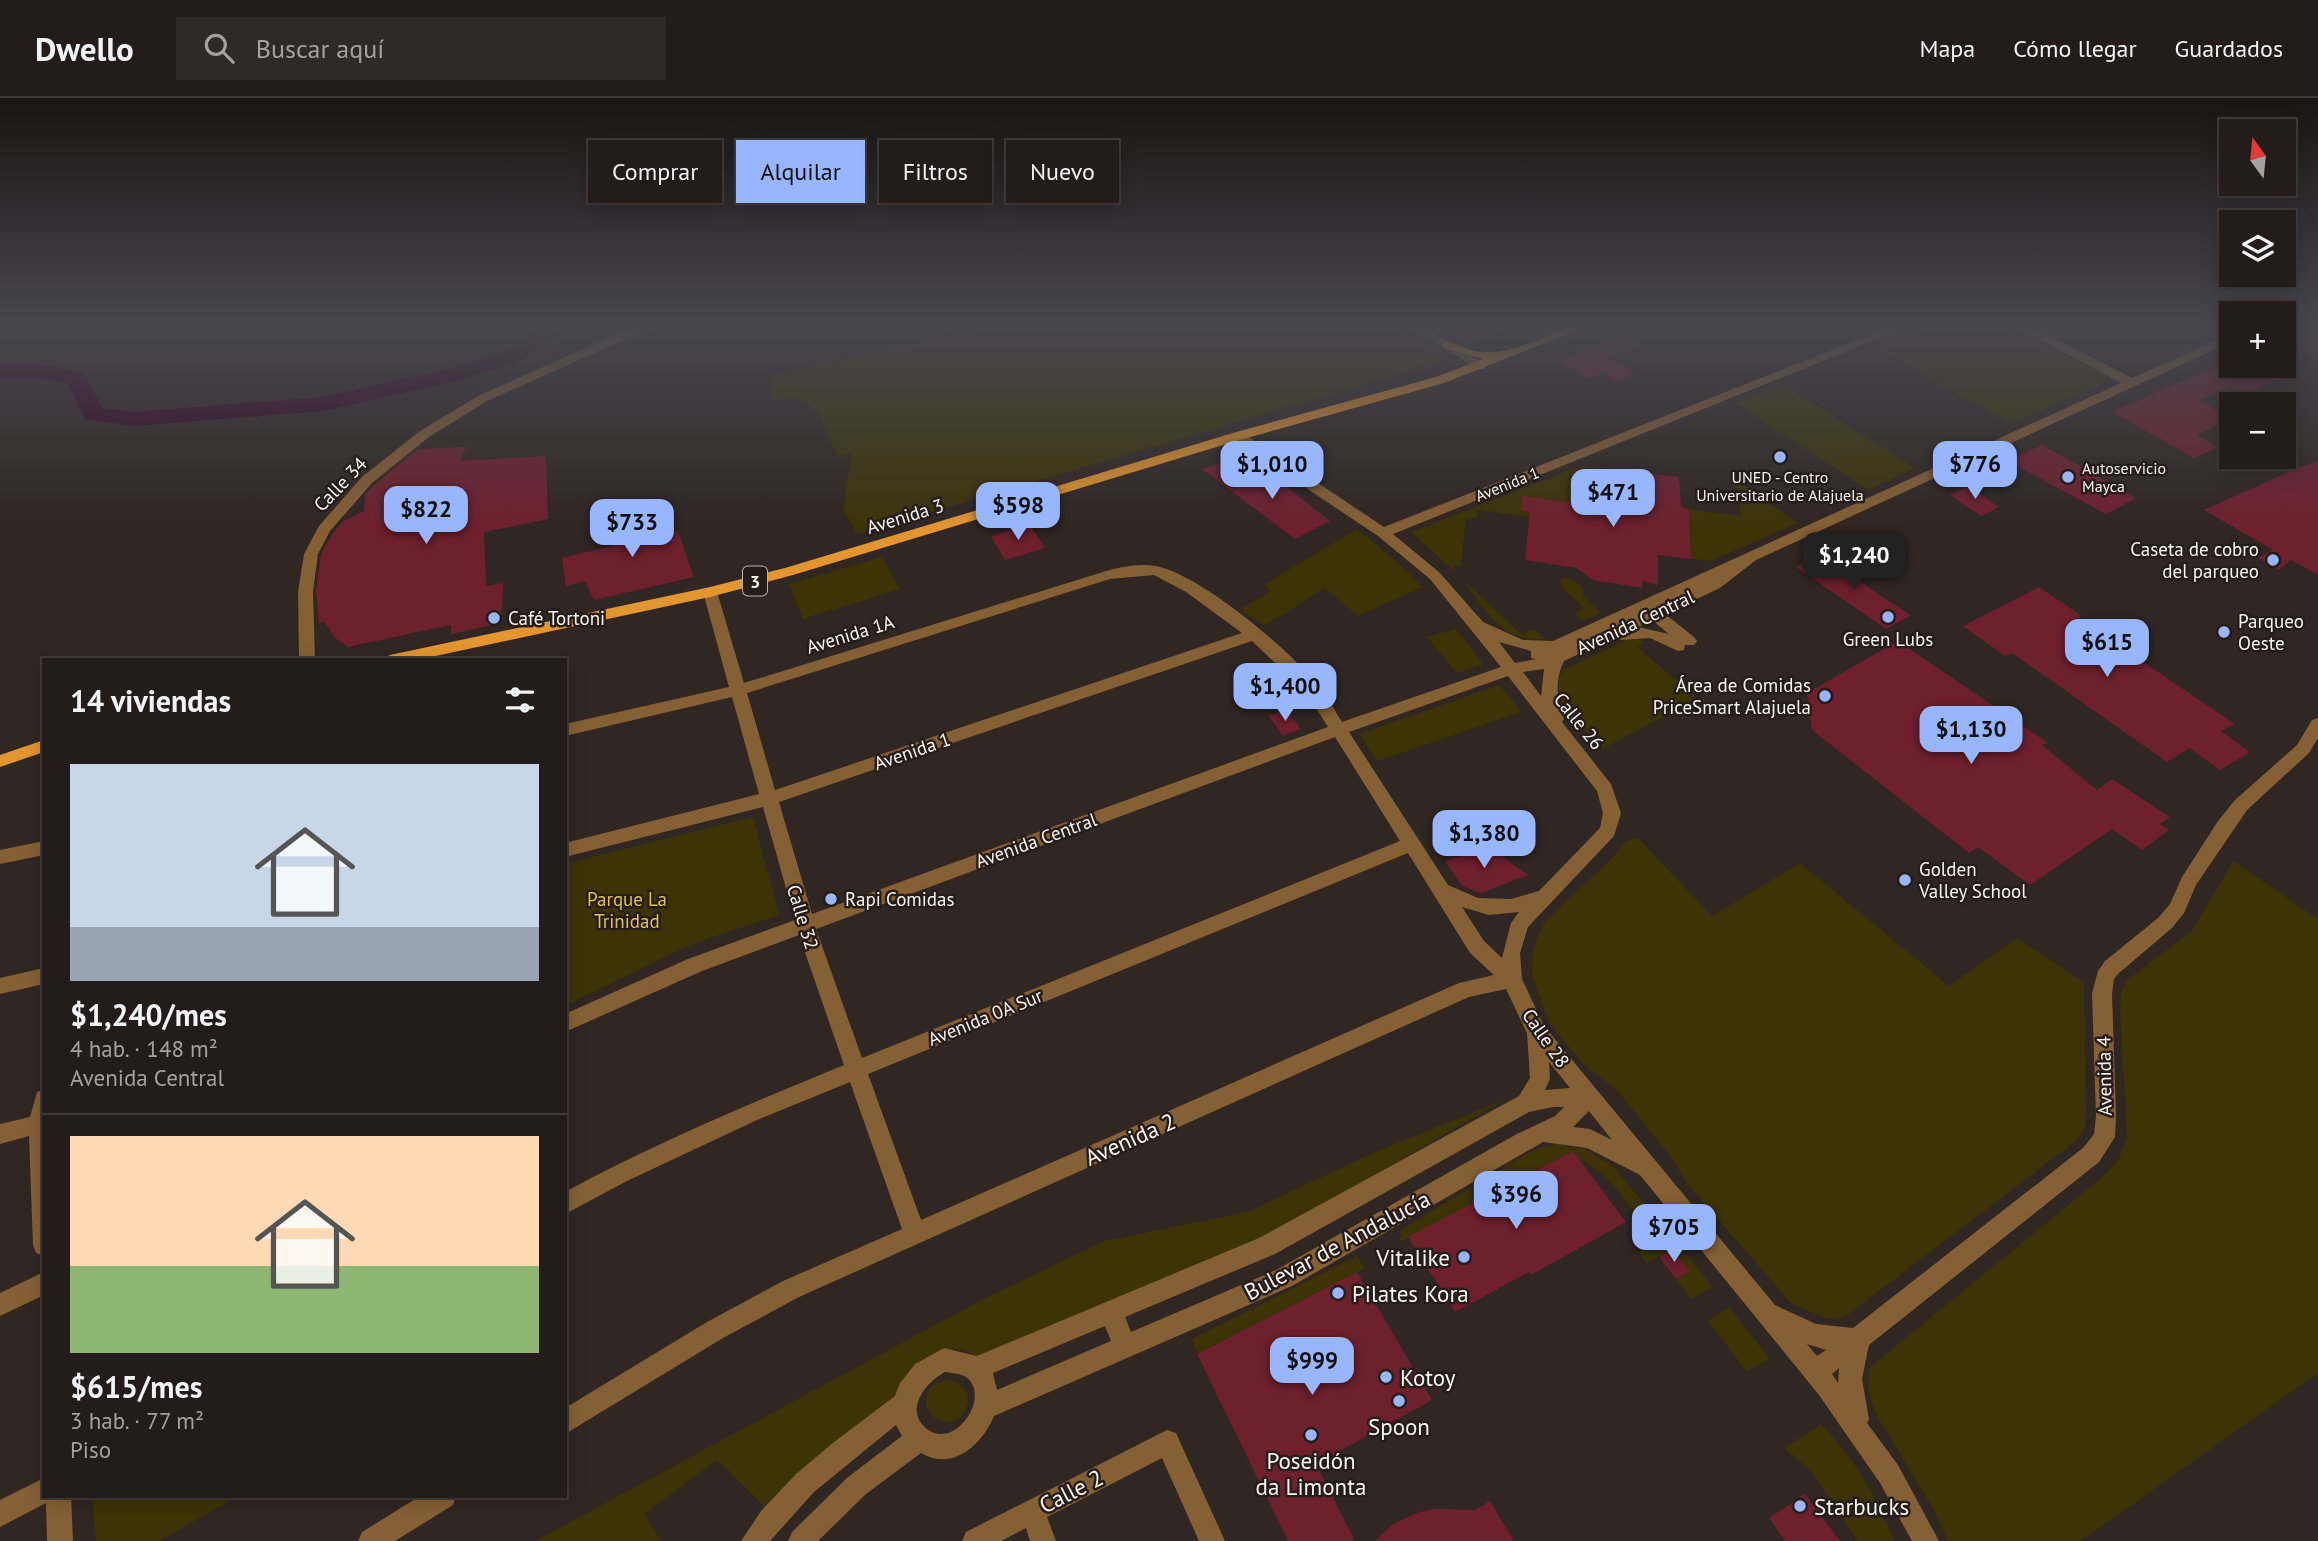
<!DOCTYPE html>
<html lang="es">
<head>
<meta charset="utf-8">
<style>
  :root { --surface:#241c1a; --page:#302927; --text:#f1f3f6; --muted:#a3a1a2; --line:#413a39; --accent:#97b6fd }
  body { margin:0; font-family:"PT Sans",sans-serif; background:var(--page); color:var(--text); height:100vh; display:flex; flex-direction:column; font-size:26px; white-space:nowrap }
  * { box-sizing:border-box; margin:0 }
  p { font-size:23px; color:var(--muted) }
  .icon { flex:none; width:38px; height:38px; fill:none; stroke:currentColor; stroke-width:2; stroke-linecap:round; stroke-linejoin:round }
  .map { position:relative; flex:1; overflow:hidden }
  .panel { position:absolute; left:42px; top:560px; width:525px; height:840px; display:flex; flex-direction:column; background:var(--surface); border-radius:0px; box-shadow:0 4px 18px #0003,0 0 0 2px var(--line) }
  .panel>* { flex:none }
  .guide { position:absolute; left:588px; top:42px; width:665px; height:63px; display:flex; gap:14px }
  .needle { width:46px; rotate:345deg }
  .tools { position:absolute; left:2219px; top:21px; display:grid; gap:14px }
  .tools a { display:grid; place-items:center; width:77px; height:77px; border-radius:0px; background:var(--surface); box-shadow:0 4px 18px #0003,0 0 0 2px var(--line); font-size:35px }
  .price { position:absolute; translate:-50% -60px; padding:0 16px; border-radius:14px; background:var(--accent); color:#111; font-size:23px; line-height:46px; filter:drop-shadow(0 2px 4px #0008) }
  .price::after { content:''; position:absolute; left:50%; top:42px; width:21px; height:16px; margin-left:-10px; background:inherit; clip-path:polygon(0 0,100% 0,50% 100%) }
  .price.selected { background:#222; color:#fff }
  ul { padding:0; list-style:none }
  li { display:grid; align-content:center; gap:14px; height:371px; padding:0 28px }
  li+li { border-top:2px solid var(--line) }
  li span { display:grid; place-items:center; height:217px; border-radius:0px; color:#555 }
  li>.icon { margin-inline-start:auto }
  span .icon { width:126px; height:126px; fill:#fffc; stroke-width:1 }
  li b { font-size:30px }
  h2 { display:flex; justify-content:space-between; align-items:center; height:84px; padding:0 28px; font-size:30px }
  .pill { padding:0 24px; border-radius:0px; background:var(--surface); box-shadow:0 4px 18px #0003,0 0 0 2px var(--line); font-size:24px; line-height:63px }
  .pill.selected { background:var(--accent); color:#111 }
  header { display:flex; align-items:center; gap:42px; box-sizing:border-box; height:98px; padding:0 35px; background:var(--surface); border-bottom:2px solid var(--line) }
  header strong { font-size:33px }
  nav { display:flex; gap:38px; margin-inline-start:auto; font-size:24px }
  .search { width:490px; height:63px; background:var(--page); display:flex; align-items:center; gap:18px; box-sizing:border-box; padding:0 24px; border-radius:0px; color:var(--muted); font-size:26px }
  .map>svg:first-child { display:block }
  .green { fill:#3c3307 }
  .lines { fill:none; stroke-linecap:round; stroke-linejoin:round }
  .river { fill:#340121; fill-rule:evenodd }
  .building { fill:#6e202d }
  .minor { fill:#866035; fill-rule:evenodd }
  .major { fill:#e3952f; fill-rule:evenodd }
  .poi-dot { fill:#97b6fd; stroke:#261d19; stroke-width:2.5 }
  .labels { text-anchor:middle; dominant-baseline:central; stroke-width:5; stroke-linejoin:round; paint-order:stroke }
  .far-poi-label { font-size:16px; fill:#faf3f0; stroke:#261d19; text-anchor:start }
  .far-street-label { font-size:16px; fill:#faf3f0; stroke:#261d19 }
  .shield { fill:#261d19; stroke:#bab3b0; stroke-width:2 }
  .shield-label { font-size:18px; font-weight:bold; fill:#faf3f0 }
  .street-label { font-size:19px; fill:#faf3f0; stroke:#261d19 }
  .poi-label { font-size:19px; fill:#faf3f0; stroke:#261d19; text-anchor:start }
  .park-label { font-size:19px; fill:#dfc34b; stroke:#261d19 }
  .near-street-label { font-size:23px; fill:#faf3f0; stroke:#261d19 }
  .near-poi-label { font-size:23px; fill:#faf3f0; stroke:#261d19; text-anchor:start }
</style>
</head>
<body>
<header>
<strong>Dwello</strong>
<div class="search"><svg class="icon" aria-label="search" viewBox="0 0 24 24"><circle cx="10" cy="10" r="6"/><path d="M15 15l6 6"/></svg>Buscar aquí</div>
<nav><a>Mapa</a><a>Cómo llegar</a><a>Guardados</a></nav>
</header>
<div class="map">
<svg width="2318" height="1443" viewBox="0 0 2318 1443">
  <rect width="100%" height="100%" fill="#302622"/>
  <!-- green -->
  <g class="green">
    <polygon points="991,228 1397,228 1446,257 1448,262 857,436 843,412 852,355 837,357 819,316 797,298 772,303 769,278"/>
    <polygon points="1927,228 2008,228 2106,278 2108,283 2011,326 1876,249"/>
    <polygon points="1784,287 1915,370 1868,392 1736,305"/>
    <polygon points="1583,367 1598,370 1597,400 1617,411 1523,398 1521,413 1530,414 1529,419 1478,412 1477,420 1466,420 1461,468 1453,467 1455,474 1411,434"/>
    <polygon points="1736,382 1798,425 1711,463 1691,461 1689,411 1741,418"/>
    <polygon points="1357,431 1396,463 1423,489 1358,518 1325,490 1264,528 1241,511 1271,493 1263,487"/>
    <polygon points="882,459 900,491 803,521 789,486"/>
    <path d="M1460,479L1521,536L1534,531L1545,541C1499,545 1486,511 1460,479Z"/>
    <polygon points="1562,479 1573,481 1583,490 1583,498 1601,515 1583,523 1574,516 1584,510 1561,489"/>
    <polygon points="1456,531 1482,564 1481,567 1457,575 1427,539"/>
    <path d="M1636,539L1644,545L1637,549L1698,600L1603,651C1586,631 1544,600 1563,572L1625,543L1624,541Z"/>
    <polygon points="1499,587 1522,614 1377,663 1359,636"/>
    <polygon points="753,719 779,817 688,848 565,908 565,766"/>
    <polygon points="1638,740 1712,818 1800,765 1949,888 2017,840 2084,884 2086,1015 2085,1030 2076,1043 1845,1219 1828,1221 1792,1206 1688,1087 1671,1059 1616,991 1583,966 1549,925 1532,877 1533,853 1539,835 1545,824 1615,757 1624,744"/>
    <polygon points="2233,763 2318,821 2318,1275 2081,1443 1948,1443 1934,1412 1877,1318 1868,1293 1869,1270 2100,1081 2118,1063 2127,1040 2120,912 2121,894 2126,883 2192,833"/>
    <polygon points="1506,1001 1251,1148 981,1260 962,1251 941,1252 920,1263 904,1280 897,1300 766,1410 717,1362 645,1416 661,1443 535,1443 981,1202 1104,1143 1250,1113 1370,1056"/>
    <path d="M1557,1046L1584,1051L1613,1068L1713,1189L1691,1201L1676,1181L1689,1173L1672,1152L1647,1165L1640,1156L1642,1124C1620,1097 1602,1062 1564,1058L1400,1144L1401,1132L1522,1058L1536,1051Z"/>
    <polygon points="1357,1158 1365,1170 1197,1256 1192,1241"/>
    <polygon points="1729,1209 1770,1261 1747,1274 1708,1223"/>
    <circle cx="947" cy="1303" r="21"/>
    <path d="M1821,1326C1853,1358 1878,1401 1894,1443H1857L1811,1373L1784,1350Z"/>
    <polygon points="92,1398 226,1398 228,1404 160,1443 96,1443"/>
  </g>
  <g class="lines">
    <!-- river -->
    <polygon class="river" points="541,228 563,228 554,243 509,267 453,284 322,313 134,328 85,321 68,286 44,281 0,280 0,266 44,267 85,276 102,310 134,314 322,299 448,271 493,257 538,234"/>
  </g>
  <!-- building -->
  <g class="building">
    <polygon points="1435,228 1504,228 1466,246"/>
    <polygon points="1625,234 1644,247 1608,259 1635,275 1618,284 1603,274 1589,281 1560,263"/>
    <polygon points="2318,236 2318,253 2311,256 2292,247"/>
    <polygon points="2231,262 2231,268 2304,268 2244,296 2230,288 2199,302 2231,319 2197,337 2218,349 2194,360 2112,314"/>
    <polygon points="2042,347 2136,400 2106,416 2008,363"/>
    <polygon points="466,349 460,363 546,358 548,421 484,434 486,488 503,485 501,525 451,536 451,527 348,549 334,539 325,524 319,525 316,494 321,457 329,441 342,424 364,413 365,397 372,389 418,351"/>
    <polygon points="2318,363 2318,477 2291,462 2278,472 2258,460 2273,452 2204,412 2295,371"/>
    <polygon points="1222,365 1253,388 1273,378 1330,423 1295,441 1202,371"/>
    <polygon points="1598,370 1679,379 1681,409 1689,411 1691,461 1658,457 1658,487 1642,483 1642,490 1593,482 1576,470 1525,462 1530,414 1521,413 1522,398 1596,408"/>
    <polygon points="1966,389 1980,396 1999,409 1981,418 1950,397"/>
    <polygon points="662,411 673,434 678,434 694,479 594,502 585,483 566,488 562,460 621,446 613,423"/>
    <polygon points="1030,427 1045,450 1005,462 991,438"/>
    <polygon points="1820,457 1890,504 1911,517 1886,531 1796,469"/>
    <polygon points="2039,489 2082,518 2078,520 2235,626 2221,633 2250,654 2220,672 2189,650 2167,664 2012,555 2005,558 1963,528"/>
    <polygon points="1898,543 2048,645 2042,647 2097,692 2112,681 2170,719 2160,726 2169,732 2142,752 2112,731 2030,787 1978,749 1969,755 1812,632 1807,595"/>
    <polygon points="1287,612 1301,631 1282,637 1269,618"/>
    <polygon points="1489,749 1528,777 1481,795 1462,788 1445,763"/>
    <polygon points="1573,1053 1626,1124 1531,1177 1529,1174 1455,1214 1408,1139"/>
    <polygon points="1672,1152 1690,1173 1676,1181 1659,1159"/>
    <polygon points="1357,1174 1432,1302 1316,1366 1355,1443 1288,1443 1197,1256"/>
    <polygon points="1805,1396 1840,1443 1785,1443 1769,1420"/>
    <polygon points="1490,1403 1514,1443 1375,1443 1393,1426 1419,1414 1436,1411 1475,1412"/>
  </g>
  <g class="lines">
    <!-- minor -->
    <g class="minor">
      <polygon points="635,228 655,228 487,303 429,339 372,385 330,433 318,456 313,494 315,562 299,562 298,494 304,456 319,428 362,379 420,333 478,298"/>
      <polygon points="1410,228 1424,228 1487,268 1485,271 1477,271"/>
      <path d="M1893,228H1910L1393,436L1440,475L1483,524L1523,542L1553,543L2121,285L2015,228H2030L2132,280L2231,236V244L1756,462L1720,490L1665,516L1694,539L1697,543L1694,547H1685L1684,552L1678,553L1650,540L1619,542L1613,540L1564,563C1554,583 1557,601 1564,621L1562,624L1611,686L1621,715L1614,738L1528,829L1520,855L1522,881L1544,928L1775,1207L1816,1226L1853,1230L2083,1050L2094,1036L2096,1018L2092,895L2098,873L2105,863L2158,820L2170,806L2182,779L2218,723L2235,702L2297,647L2312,622L2318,620V640L2309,655L2247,712L2196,787L2184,815L2172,830L2119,875L2114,881L2112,895L2116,1018L2115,1039L2099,1064L1869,1247L1862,1281L1869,1321L1867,1325L1898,1367L1939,1443H1912L1880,1385L1819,1297L1640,1077L1587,1050L1543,1044L1292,1188L994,1318C982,1347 952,1374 921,1355L866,1396L818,1443H788L792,1434L848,1379L902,1338L896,1327L814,1394L770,1443H741L761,1413L796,1376L834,1344L895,1298L900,1285L915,1266L944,1250L977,1258L1259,1140L1519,998L1530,980L1527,935L1506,891L1469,899L799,1199L723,1240L565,1336V1310L707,1224L783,1183L902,1131L850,984L757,1022L627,1083L565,1116V1094C655,1045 749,1006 844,967L799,837L702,873L565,934V916L688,861L795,822L763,709L565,759V745L759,696L732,599L565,638V626L729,589L703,494L705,490H715L717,494L744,585L1103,474C1119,469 1139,465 1156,468C1201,477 1285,549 1315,583C1326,595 1333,610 1342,624L1501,569L1430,481L1378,438L1233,341V335H1243L1384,429ZM1154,477L1186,494L1242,535L775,692L747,595L1110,481ZM1650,523H1653L1669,536L1638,529ZM1252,543L1306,594L1328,629L812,816L779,704ZM1499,544L1531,553V560L1536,561L1515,565ZM1544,571L1541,598L1523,574ZM1508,578L1597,693L1603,715L1600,730L1539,793L1511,801L1478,800L1448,787L1349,634ZM1335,639L1400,743L862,960L816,831ZM1408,755L1470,855L1494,877L1459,885L921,1122L868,976ZM1462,809L1489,817L1519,814L1511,825L1502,860L1484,843ZM1549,964L1570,990L1545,992L1550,981ZM1553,1009H1564L1555,1018L1515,1037L1276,1172L1131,1234L1125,1219L1275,1156L1529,1014ZM1589,1013L1612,1042L1590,1031L1573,1029ZM1105,1228L1111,1243L997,1292L993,1275ZM1807,1246L1826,1252L1817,1258ZM1839,1270L1838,1285L1832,1276ZM945,1274C951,1275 960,1275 966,1279C992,1298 955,1353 927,1331C903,1312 926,1284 945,1274Z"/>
      <polygon points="44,743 44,757 0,766 0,752"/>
      <polygon points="44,870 44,886 0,896 0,880"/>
      <polygon points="44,992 44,1158 36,1155 33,1147 29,1038 0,1046 0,1026 30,1019 37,994"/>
      <polygon points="44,1174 44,1197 0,1218 0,1195"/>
      <polygon points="1167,1332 1176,1335 1225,1443 1199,1443 1162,1360 1047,1419 1056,1443 1030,1443 1026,1430 1001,1443 962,1443 966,1434"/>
      <polygon points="44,1380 44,1398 71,1398 73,1443 47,1443 46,1405 0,1429 0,1402"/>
      <polygon points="420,1398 456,1398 453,1407 395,1443 358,1443 362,1434"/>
    </g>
    <!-- major -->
    <g class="major">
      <path d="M1571,228H1588L1444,285L1243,341L793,477L710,499L417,562H382L390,557L710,489L785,470L1233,335L1436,279L1483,261L1443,250V244C1456,243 1467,253 1480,254C1511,257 1543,239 1571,228Z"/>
      <polygon points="44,642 44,654 0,669 0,657"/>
    </g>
  </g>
  <!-- sky -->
  <linearGradient id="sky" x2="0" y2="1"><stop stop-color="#1a1513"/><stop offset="0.53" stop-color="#48474f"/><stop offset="1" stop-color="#48474f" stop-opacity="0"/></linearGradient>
  <rect width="2318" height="430" fill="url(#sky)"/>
  <!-- markers -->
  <g class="poi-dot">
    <circle cx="1780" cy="359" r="7"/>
    <circle cx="2068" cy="379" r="7"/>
    <circle cx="2273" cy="462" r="7"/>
    <circle cx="1888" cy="519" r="7"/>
    <circle cx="494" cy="520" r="7"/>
    <circle cx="2224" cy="534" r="7"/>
    <circle cx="1825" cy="598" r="7"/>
    <circle cx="1905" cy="782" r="7"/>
    <circle cx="831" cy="801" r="7"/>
    <circle cx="1464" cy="1159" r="7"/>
    <circle cx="1338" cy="1195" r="7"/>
    <circle cx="1386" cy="1279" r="7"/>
    <circle cx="1399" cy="1303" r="7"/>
    <circle cx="1311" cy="1337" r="7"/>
    <circle cx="1800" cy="1408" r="7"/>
  </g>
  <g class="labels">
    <!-- far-poi labels -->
    <g class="far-poi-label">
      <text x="2082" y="370">Autoservicio<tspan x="2082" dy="18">Mayca</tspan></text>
      <text x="1780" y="379" text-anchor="middle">UNED - Centro<tspan x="1780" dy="18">Universitario de Alajuela</tspan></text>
    </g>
    <!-- far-street labels -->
    <g class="far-street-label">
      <text transform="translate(1507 386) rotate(-22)">Avenida 1</text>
    </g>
    <!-- shield labels -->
    <rect class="shield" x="743" y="468.5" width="24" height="29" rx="5"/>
    <g class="shield-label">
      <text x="755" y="483">3</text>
    </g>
    <!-- street labels -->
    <g class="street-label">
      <text transform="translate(340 386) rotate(-46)">Calle 34</text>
      <text transform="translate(905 418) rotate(-17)">Avenida 3</text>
      <text transform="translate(1635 524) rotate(-25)">Avenida Central</text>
      <text transform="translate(850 536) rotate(-17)">Avenida 1A</text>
      <text transform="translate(1579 623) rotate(51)">Calle 26</text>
      <text transform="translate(912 653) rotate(-19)">Avenida 1</text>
      <text transform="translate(1036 742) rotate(-20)">Avenida Central</text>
      <text transform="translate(803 819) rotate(73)">Calle 32</text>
      <text transform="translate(985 919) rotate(-22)">Avenida 0A Sur</text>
      <text transform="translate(1546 940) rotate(55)">Calle 28</text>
      <text transform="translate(2104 978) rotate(-91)">Avenida 4</text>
    </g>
    <!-- poi labels -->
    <g class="poi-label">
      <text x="2259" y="451" text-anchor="end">Caseta de cobro<tspan x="2259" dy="22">del parqueo</tspan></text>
      <text x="508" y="520">Café Tortoni</text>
      <text x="2238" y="523">Parqueo<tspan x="2238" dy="22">Oeste</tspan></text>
      <text x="1888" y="541" text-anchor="middle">Green Lubs</text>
      <text x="1811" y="587" text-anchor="end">Área de Comidas<tspan x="1811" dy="22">PriceSmart Alajuela</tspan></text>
      <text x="1919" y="771">Golden<tspan x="1919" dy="22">Valley School</tspan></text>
      <text x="845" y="801">Rapi Comidas</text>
    </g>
    <!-- park labels -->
    <g class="park-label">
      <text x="627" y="801">Parque La<tspan x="627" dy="22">Trinidad</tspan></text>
    </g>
    <!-- near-street labels -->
    <g class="near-street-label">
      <text transform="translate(1130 1041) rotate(-24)">Avenida 2</text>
      <text transform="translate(1337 1147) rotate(-28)">Bulevar de Andalucía</text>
      <text transform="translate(1071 1393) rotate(-27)">Calle 2</text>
    </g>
    <!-- near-poi labels -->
    <g class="near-poi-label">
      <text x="1450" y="1159" text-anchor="end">Vitalike</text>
      <text x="1352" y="1195">Pilates Kora</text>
      <text x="1400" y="1279">Kotoy</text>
      <text x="1399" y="1328" text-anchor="middle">Spoon</text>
      <text x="1311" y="1362" text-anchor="middle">Poseidón<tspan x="1311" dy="26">da Limonta</tspan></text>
      <text x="1814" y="1408">Starbucks</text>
    </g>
  </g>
</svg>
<div class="tools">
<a><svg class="needle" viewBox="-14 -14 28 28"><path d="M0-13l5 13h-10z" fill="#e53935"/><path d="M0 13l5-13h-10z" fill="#a3a1a2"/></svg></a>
<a><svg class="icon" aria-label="layers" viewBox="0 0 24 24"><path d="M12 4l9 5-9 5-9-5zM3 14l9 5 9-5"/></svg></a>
<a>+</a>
<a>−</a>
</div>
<b class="price" style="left:1272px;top:403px">$1,010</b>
<b class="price" style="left:1975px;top:403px">$776</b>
<b class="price" style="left:1613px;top:431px">$471</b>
<b class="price" style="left:1018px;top:444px">$598</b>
<b class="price" style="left:426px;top:448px">$822</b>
<b class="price" style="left:632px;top:461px">$733</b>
<b class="price selected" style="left:1854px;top:494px">$1,240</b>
<b class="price" style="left:2107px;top:581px">$615</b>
<b class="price" style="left:1285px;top:625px">$1,400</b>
<b class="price" style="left:1971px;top:668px">$1,130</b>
<b class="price" style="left:1484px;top:772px">$1,380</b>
<b class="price" style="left:1516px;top:1133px">$396</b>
<b class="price" style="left:1674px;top:1166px">$705</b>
<b class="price" style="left:1312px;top:1299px">$999</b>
<div class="guide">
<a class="pill">Comprar</a>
<a class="pill selected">Alquilar</a>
<a class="pill">Filtros</a>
<a class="pill">Nuevo</a>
</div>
<section class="panel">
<h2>14 viviendas<svg class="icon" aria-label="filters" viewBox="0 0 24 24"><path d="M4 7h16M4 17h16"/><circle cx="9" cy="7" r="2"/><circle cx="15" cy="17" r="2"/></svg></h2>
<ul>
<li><span style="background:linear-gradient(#c9d6e8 75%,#9aa5b1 0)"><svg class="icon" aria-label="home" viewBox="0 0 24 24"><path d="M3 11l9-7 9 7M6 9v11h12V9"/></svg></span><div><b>$1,240/mes</b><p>4 hab. · 148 m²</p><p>Avenida Central</p></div></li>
<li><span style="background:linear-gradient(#ffd9b3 60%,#8fb573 0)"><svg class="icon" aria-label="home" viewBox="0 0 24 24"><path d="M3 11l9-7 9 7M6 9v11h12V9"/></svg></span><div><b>$615/mes</b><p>3 hab. · 77 m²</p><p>Piso</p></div></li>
</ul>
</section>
</div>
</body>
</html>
